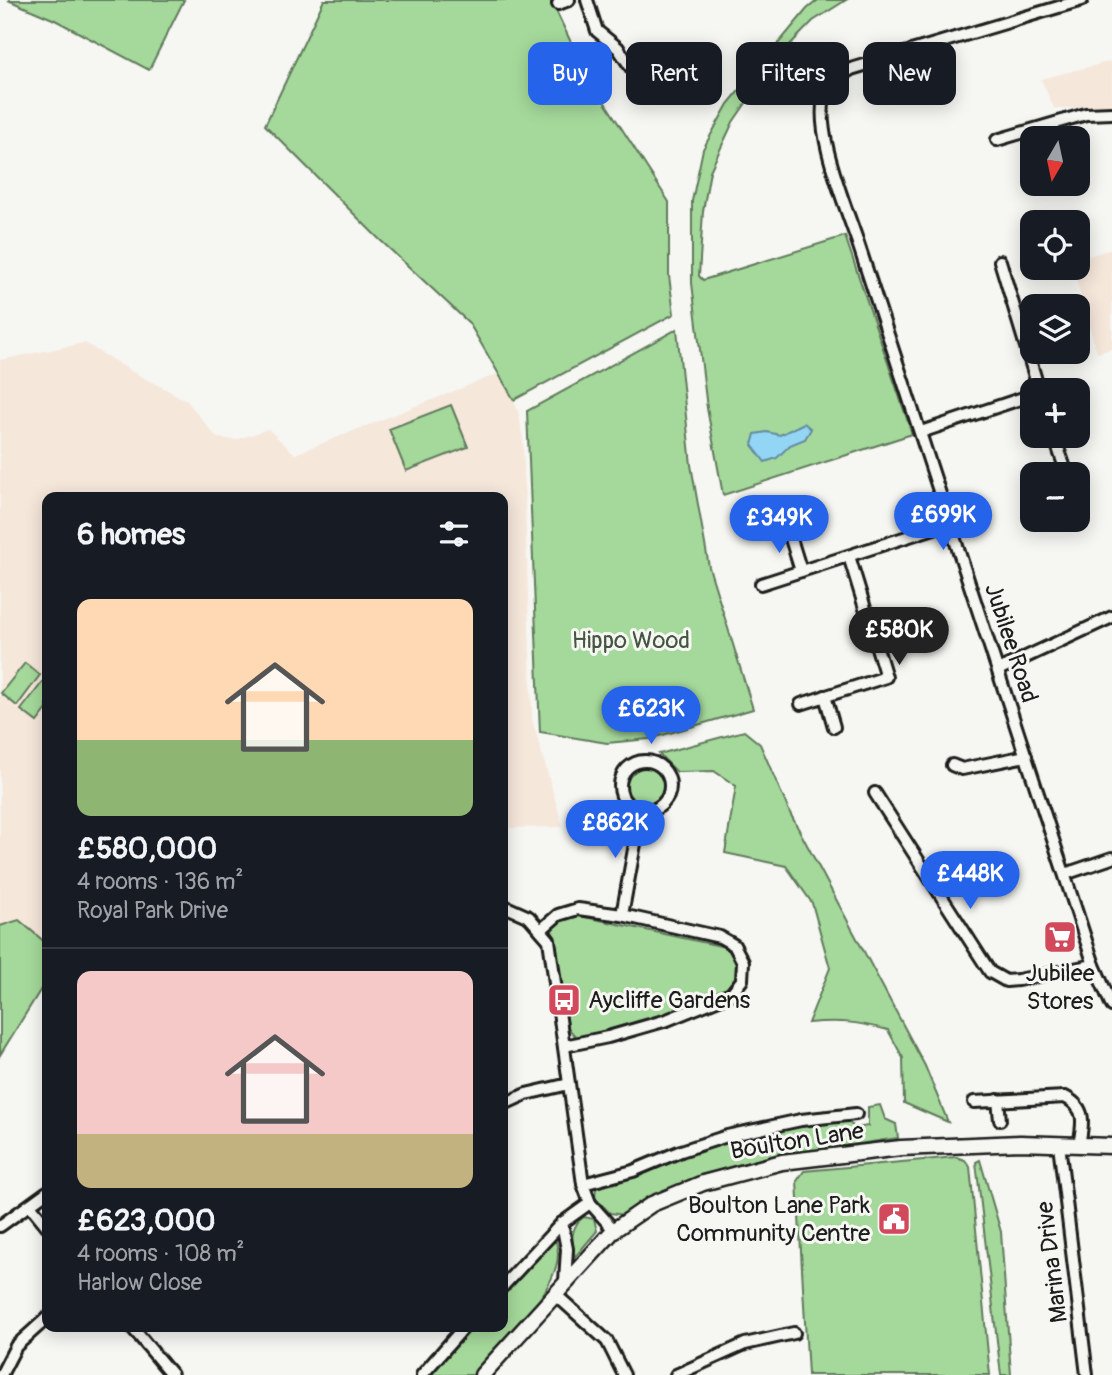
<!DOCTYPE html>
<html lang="en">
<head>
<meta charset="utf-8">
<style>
  :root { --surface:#171b24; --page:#242831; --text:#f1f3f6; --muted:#9ea1a6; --line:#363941; --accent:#2563eb }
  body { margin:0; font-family:Pangolin,sans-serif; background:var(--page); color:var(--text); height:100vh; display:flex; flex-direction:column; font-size:26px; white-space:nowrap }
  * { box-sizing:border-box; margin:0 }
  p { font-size:23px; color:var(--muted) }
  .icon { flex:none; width:38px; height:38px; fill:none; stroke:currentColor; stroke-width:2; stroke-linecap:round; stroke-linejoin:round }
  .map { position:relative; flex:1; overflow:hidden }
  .side { position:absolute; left:42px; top:492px; width:466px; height:840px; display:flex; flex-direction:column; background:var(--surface); border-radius:14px; box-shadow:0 4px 18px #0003 }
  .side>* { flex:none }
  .guide { position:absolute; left:528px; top:42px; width:478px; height:63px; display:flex; gap:14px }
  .needle { width:46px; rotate:189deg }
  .controls { position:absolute; left:1020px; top:126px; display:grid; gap:14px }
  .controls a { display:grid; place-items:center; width:70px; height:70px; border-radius:14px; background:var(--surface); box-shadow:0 4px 18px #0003; font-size:35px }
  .price { position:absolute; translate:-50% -60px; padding:0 16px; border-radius:24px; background:var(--accent); color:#fff; font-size:23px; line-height:46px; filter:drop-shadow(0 2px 4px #0008) }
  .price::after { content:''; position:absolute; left:50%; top:42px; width:21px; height:16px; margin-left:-10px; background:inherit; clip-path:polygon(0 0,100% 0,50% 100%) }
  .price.current { background:#222; color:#fff }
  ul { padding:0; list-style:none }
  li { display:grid; align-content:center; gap:14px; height:371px; padding:0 35px }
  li+li { border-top:2px solid var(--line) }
  li span { display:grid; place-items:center; height:217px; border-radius:14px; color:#555 }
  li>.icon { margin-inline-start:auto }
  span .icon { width:126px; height:126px; fill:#fffc; stroke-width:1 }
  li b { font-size:30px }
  h2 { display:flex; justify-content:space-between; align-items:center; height:84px; padding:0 35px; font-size:30px }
  .tag { padding:0 24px; border-radius:14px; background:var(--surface); box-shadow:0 4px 18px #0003; font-size:24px; line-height:63px }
  .tag.current { background:var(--accent); color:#fff }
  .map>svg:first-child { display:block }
  .built { fill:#f6e7db }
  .green { fill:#a5d99b; stroke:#607a5c; stroke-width:2 }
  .water { fill:#93d5f4; stroke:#638b9e; stroke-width:2 }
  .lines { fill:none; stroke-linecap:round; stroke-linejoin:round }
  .street-casing { stroke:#1c1c1c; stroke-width:16 }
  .secondary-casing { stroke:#1c1c1c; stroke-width:19 }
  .street { stroke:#f6f6f2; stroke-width:10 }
  .secondary { stroke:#f6f6f2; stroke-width:14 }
  .labels { text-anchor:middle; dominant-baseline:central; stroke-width:6; stroke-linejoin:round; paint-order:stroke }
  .park-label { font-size:24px; fill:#455542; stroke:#f6f6f2 }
  .street-label { font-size:24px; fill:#1c1c1c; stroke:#f6f6f2 }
  .poi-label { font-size:24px; fill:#1c1c1c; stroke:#f6f6f2 }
</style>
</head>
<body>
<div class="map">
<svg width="1112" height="1375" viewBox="0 0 1112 1375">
  <rect width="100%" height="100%" fill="#f6f6f2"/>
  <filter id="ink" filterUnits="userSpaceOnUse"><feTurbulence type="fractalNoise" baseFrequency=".0143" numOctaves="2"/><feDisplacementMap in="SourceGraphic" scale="14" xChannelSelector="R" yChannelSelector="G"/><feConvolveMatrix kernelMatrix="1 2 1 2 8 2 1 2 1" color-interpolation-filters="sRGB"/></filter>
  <g filter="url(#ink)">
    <!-- built -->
    <g class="built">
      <polygon points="1112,61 1112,108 1054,108 1041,79"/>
      <polygon points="1112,249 1112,349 1097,353 1073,268 1078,268 1078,259"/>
      <polygon points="85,343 131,371 186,400 217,438 236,440 268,429 295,454 500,373 512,394 519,415 523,441 532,719 563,827 502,828 502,497 47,497 47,989 41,989 0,1055 0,360"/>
    </g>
    <!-- green -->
    <g class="green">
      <polygon points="8,0 184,0 149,70 55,20"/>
      <polygon points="324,0 551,0 584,70 669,202 669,276 674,314 514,400 469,323 378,238 265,125"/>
      <polygon points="818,0 846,0 813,21 777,58 733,122 710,171 703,211 699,276 703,280 845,236 912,434 723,495 707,408 692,283 692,201 703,149 728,104 807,9"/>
      <polygon points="677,329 691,465 709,567 753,709 649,739 607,743 540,732 527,411"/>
      <polygon points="451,405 468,447 406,471 389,429"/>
      <polygon points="25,663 40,675 17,706 1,693"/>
      <polygon points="45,679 47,680 47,709 37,722 21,710"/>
      <path d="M744,731L760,744L790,813L925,1066L948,1122L904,1103L903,1058L888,1030C858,1022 839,1020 808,1023L830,968L812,903L786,866L725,853L736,786L714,771L677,772L659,754Z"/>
      <circle cx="645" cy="786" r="21"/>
      <path d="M576,915L725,947C738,957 741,978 728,990C713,1003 597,1038 576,1037L568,1028L557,950L552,930L560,919Z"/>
      <polygon points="19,920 47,944 47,989 41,989 0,1055 0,926"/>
      <path d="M880,1105L885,1119L896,1124L898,1138L766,1158L734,1166L681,1184L625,1215L610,1213L595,1198L596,1188C679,1156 753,1129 845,1120L856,1128L868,1126V1107Z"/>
      <polygon points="956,1157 965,1160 970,1167 990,1375 808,1375 797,1181 804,1171"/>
      <polygon points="980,1160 1001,1232 1011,1375 1001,1375 976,1162"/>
      <path d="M584,1217L594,1219L597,1231L575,1257C571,1243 570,1226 584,1217Z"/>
      <path d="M549,1242H556C571,1282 498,1347 473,1375H428L472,1327L502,1326V1293Z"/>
    </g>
    <!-- water -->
    <polygon class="water" points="804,423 811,429 805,439 790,445 777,458 765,462 752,445 755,434 767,432 780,435"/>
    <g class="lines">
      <defs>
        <g id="street">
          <polyline points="587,0 597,31 618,48 632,69 651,77 668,69 682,69"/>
          <path d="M1082,0L851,69C842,75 832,81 827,91C810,122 846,207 857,240L1094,965L1112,1006"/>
          <polyline points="558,4 569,0"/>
          <polyline points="997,140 1086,114 1112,113"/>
          <polyline points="1000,261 1039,390"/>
          <polyline points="921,432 1032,395"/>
          <polyline points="1054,436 1067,474"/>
          <polyline points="788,529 801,571"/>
          <polyline points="761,584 950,523"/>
          <polyline points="998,670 1112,617"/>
          <polyline points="825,696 834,727"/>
          <polyline points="801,704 886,677 849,556"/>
          <circle cx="645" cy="786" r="25"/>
          <polyline points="952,765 962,769 1026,756"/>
          <polyline points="875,793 990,972 1006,981 1018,980 1094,965"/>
          <polyline points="1065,874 1112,858"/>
          <polyline points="502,905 529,917 549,940 583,1184 590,1203 614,1230"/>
          <polyline points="622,915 641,811"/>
          <polyline points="542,929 558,915 578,909 622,915 720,937 734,945 743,962 742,980 731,994 667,1020 608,1037 564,1046"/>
          <polyline points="998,1100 1000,1120"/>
          <path d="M974,1102L1065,1097C1087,1108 1083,1124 1079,1145"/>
          <polyline points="502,1105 526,1094 569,1084"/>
          <polyline points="1059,1144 1087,1375"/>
          <polyline points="583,1184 633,1171 681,1151 727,1136 801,1120 856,1114"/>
          <polyline points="30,1205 47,1226"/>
          <polyline points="562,1223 567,1249 565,1282"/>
          <polyline points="0,1226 47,1192"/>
          <polyline points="502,1287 562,1223 590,1203"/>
          <polyline points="555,1294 607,1341 624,1375"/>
          <polyline points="131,1326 172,1375"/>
          <polyline points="1,1375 16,1346 47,1318"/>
          <polyline points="422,1375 465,1326"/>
          <polyline points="676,1375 745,1344 794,1333"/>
        </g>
        <polyline id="secondary" points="482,1375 614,1230 652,1204 703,1183 782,1162 901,1148 1020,1143 1112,1146"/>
      </defs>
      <!-- street casing -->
      <use href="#street" class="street-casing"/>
      <!-- secondary casing -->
      <use href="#secondary" class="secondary-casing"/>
      <!-- street -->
      <use href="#street" class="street"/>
      <!-- secondary -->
      <use href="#secondary" class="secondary"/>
    </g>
  </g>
  <!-- icons -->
  <defs>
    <symbol id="supermarket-square" viewBox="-11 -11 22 22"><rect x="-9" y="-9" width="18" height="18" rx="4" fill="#d1495b" stroke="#f6f6f2"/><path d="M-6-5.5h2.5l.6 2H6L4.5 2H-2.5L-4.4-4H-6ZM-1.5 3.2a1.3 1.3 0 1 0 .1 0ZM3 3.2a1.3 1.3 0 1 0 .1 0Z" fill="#fff"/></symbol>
    <symbol id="bus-square" viewBox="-11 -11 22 22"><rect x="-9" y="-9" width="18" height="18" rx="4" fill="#d1495b" stroke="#f6f6f2"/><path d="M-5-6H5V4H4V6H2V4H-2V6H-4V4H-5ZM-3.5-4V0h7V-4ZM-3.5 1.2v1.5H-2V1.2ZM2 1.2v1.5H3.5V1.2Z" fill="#fff"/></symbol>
    <symbol id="civic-square" viewBox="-11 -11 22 22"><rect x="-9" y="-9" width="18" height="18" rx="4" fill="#d1495b" stroke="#f6f6f2"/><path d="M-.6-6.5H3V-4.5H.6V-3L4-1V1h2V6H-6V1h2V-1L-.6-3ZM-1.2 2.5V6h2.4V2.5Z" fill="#fff"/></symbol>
  </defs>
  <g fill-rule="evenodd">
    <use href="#supermarket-square" x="1041" y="918" width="38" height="38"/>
    <use href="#bus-square" x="545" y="981" width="38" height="38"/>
    <use href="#civic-square" x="875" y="1200" width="38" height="38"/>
  </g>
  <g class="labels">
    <!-- park labels -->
    <g class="park-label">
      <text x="631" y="640">Hippo Wood</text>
    </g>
    <!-- street labels -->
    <g class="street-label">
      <text transform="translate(1011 643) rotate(72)">Jubilee Road</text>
      <text transform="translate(797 1141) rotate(-9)">Boulton Lane</text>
      <text transform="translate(1052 1262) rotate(-97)">Marina Drive</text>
    </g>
    <!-- poi labels -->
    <g class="poi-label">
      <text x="1060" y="973">Jubilee<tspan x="1060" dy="28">Stores</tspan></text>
      <text x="588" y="1000" text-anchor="start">Aycliffe Gardens</text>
      <text x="870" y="1205" text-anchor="end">Boulton Lane Park<tspan x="870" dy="28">Community Centre</tspan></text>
    </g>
  </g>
</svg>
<div class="controls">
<a><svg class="needle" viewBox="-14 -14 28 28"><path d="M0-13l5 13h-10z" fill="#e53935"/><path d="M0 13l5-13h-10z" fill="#9ea1a6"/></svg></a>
<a><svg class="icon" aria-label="locate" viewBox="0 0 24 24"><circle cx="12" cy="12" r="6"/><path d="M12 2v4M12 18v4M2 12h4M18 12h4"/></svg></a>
<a><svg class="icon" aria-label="layers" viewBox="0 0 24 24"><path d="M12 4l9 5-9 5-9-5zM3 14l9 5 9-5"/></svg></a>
<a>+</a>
<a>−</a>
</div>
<b class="price" style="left:943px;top:552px">£699K</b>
<b class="price" style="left:779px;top:555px">£349K</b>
<b class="price current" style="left:899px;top:667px">£580K</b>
<b class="price" style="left:651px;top:746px">£623K</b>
<b class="price" style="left:615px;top:860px">£862K</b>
<b class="price" style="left:970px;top:911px">£448K</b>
<div class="guide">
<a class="tag current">Buy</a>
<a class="tag">Rent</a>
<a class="tag">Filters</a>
<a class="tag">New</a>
</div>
<section class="side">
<h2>6 homes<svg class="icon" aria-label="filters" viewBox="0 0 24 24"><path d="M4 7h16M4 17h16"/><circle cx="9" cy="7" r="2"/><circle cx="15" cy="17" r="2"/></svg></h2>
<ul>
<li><span style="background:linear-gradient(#ffd9b3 65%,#8fb573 0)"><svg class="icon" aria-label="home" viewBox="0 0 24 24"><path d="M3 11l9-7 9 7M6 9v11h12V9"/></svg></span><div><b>£580,000</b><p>4 rooms · 136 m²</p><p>Royal Park Drive</p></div></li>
<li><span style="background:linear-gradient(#f6c9c9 75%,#c2b280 0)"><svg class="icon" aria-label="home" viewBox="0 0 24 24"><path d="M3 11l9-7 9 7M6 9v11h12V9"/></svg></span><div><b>£623,000</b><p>4 rooms · 108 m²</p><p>Harlow Close</p></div></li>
</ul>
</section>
</div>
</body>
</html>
